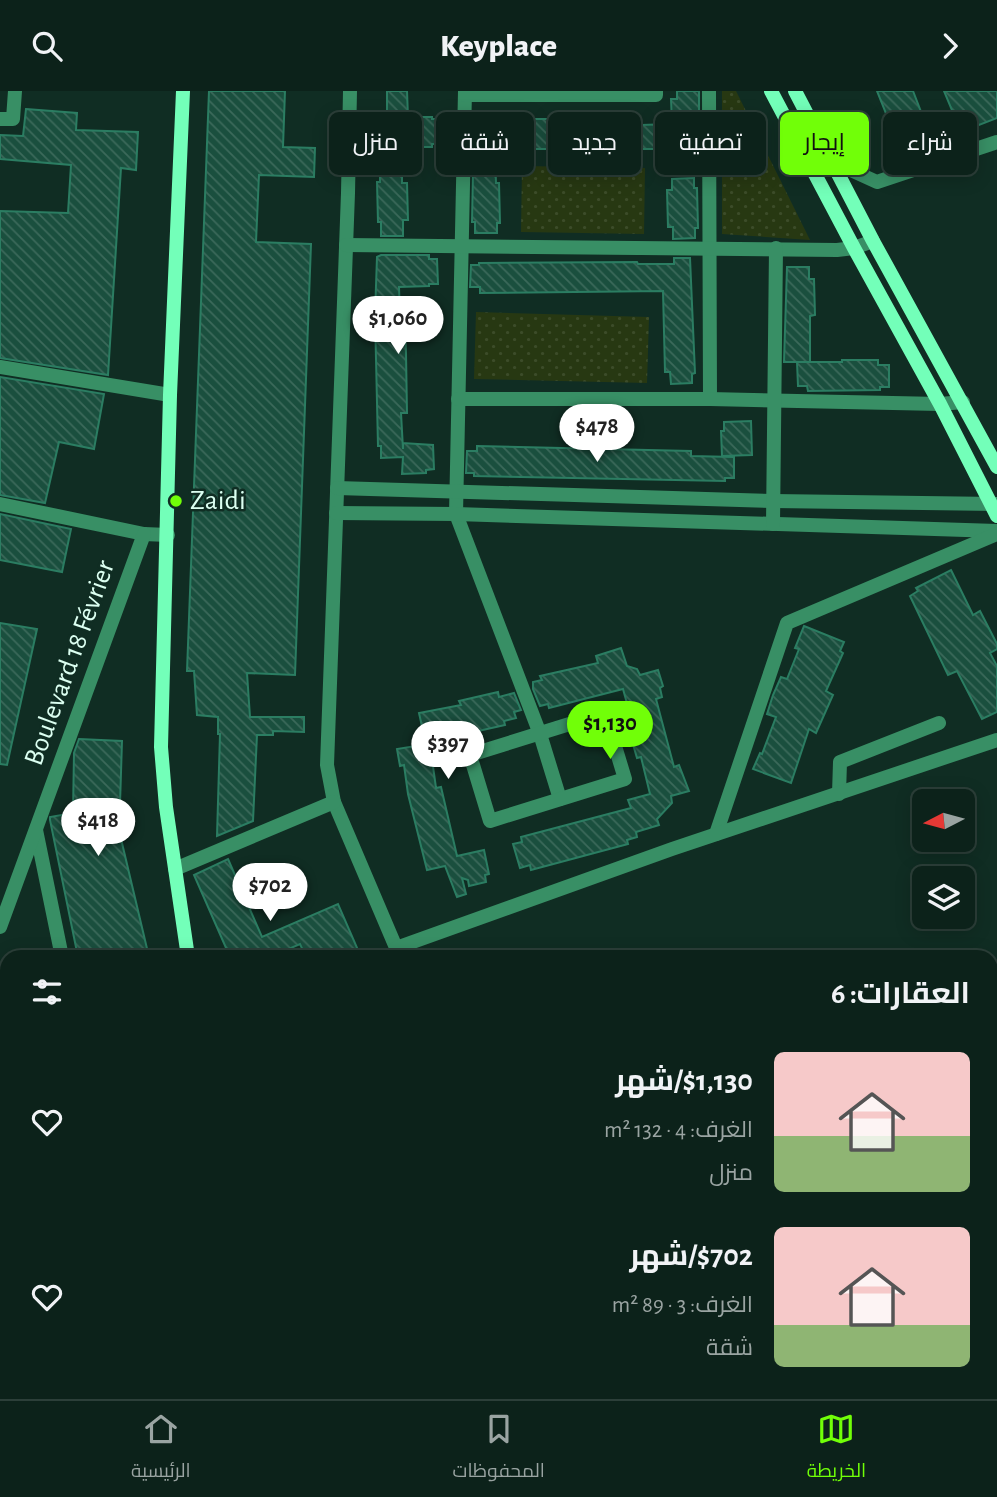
<!DOCTYPE html>
<html lang="ar">
<head>
<meta charset="utf-8">
<style>
  :root { --surface:#0c221a; --page:#152a23; --text:#f1f3f6; --muted:#9aa4a2; --line:#2c3f39; --accent:#71ff08 }
  body { margin:0; font-family:"Alegreya Sans",Cairo,sans-serif; background:var(--page); color:var(--text); direction:rtl; height:100vh; display:flex; flex-direction:column; font-size:26px; white-space:nowrap }
  * { box-sizing:border-box; margin:0 }
  p { font-size:23px; color:var(--muted) }
  .icon { flex:none; width:38px; height:38px; fill:none; stroke:currentColor; stroke-width:2; stroke-linecap:round; stroke-linejoin:round }
  .map { position:relative; flex:1; overflow:hidden; direction:ltr }
  .drawer { position:absolute; left:0px; top:859px; width:998px; height:450px; display:flex; flex-direction:column; background:var(--surface); border-radius:21px 21px 0 0; box-shadow:0 4px 18px #0003,0 0 0 2px var(--line); direction:rtl }
  .drawer>* { flex:none }
  .hud { position:absolute; left:21px; top:21px; width:956px; height:63px; direction:rtl; display:flex; gap:14px }
  .needle { width:46px; rotate:264deg }
  .controls { position:absolute; left:912px; top:698px; display:grid; gap:14px }
  .controls a { display:grid; place-items:center; width:63px; height:63px; border-radius:10px; background:var(--surface); box-shadow:0 4px 18px #0003,0 0 0 2px var(--line); font-size:35px }
  .price { position:absolute; translate:-50% -60px; padding:0 16px; border-radius:24px; background:#fff; color:#222; font-size:23px; line-height:46px; filter:drop-shadow(0 2px 4px #0008) }
  .price::after { content:''; position:absolute; left:50%; top:42px; width:21px; height:16px; margin-left:-10px; background:inherit; clip-path:polygon(0 0,100% 0,50% 100%) }
  .price.selected { background:var(--accent); color:#111 }
  ul { padding:0; list-style:none }
  li { display:flex; align-items:center; gap:21px; height:175px; padding:0 28px }
  li span { display:grid; place-items:center; flex:none; width:196px; height:140px; border-radius:10px; color:#555 }
  li>.icon { margin-inline-start:auto }
  span .icon { width:84px; height:84px; fill:#fffc; stroke-width:1 }
  li b { font-size:30px }
  h2 { display:flex; justify-content:space-between; align-items:center; height:84px; padding:0 28px; font-size:30px }
  .chip { padding:0 24px; border-radius:10px; background:var(--surface); box-shadow:0 4px 18px #0003,0 0 0 2px var(--line); font-size:24px; line-height:63px }
  .chip.selected { background:var(--accent); color:#111 }
  header { display:flex; justify-content:space-between; align-items:center; height:91px; padding:0 28px; background:var(--surface); font-size:32px; font-weight:800 }
  .tab-bar { display:flex; justify-content:space-around; align-items:center; height:98px; border-top:2px solid var(--line); background:var(--surface); font-size:19px; color:var(--muted) }
  .tab-bar a { display:grid; justify-items:center; gap:4px }
  .tab-bar .selected { color:var(--accent) }
  .map>svg:first-child { display:block }
  .grass { fill:url(#grass-dots) }
  .building { fill:url(#building-back-hatch); stroke:#2b7d62; stroke-width:2 }
  .lines { fill:none; stroke-linecap:round; stroke-linejoin:round }
  .street { stroke:#388f65; stroke-width:14 }
  .secondary { stroke:#73ffb9; stroke-width:14 }
  .poi-dot { fill:#71ff08; stroke:#102d23; stroke-width:2.5 }
  .labels { text-anchor:middle; dominant-baseline:central; stroke-width:5; stroke-linejoin:round; paint-order:stroke }
  .poi-label { font-size:28px; fill:#dcfff1; stroke:#102d23; text-anchor:start }
  .street-label { font-size:28px; fill:#dcfff1; stroke:#102d23 }
</style>
</head>
<body>
<header><svg class="icon" aria-label="forward" viewBox="0 0 24 24"><path d="M9 5l7 7-7 7"/></svg>Keyplace<svg class="icon" aria-label="search" viewBox="0 0 24 24"><circle cx="10" cy="10" r="6"/><path d="M15 15l6 6"/></svg></header>
<div class="map">
<svg width="997" height="1308" viewBox="0 0 997 1308">
  <defs>
    <pattern id="grass-dots" width="8" height="8" patternUnits="userSpaceOnUse" patternTransform="scale(1.75)"><rect width="8" height="8" fill="#273812"/><path d="M2 2h.1M6 6h.1" fill="none" stroke="#3c4c29" stroke-width="1.8" stroke-linecap="round"/></pattern>
    <pattern id="building-back-hatch" width="6" height="6" patternUnits="userSpaceOnUse" patternTransform="scale(1.75)"><rect width="6" height="6" fill="#1a4f3e"/><path d="M-1 5l2 2M0 0l6 6M5-1l2 2" fill="none" stroke="#3b695a"/></pattern>
  </defs>
  <rect width="100%" height="100%" fill="#102d23"/>
  <!-- grass -->
  <g class="grass">
    <polygon points="722,0 736,0 810,149 722,143"/>
    <polygon points="522,75 645,77 644,143 521,141"/>
    <polygon points="476,221 649,226 647,292 474,288"/>
  </g>
  <!-- building -->
  <g class="building">
    <polygon points="209,0 285,0 283,56 315,57 314,86 259,84 256,151 311,153 295,584 247,582 250,626 304,626 304,641 273,640 273,644 257,644 253,730 217,745 220,643 218,643 218,626 197,624 194,580 187,580"/>
    <polygon points="387,0 407,0 408,26 432,26 432,28 440,28 440,53 432,53 432,56 408,56 408,39 387,40"/>
    <polygon points="677,0 699,0 699,33 682,33 683,55 674,55 674,58 495,58 496,92 499,92 500,132 497,132 497,142 475,142 475,131 472,131 474,33 485,33 485,28 641,28 641,34 672,33 671,8 677,8"/>
    <polygon points="877,0 913,0 933,52 903,65"/>
    <polygon points="944,0 997,0 997,27 961,41"/>
    <polygon points="26,18 77,22 76,39 138,41 136,79 121,77 108,284 0,267 0,120 68,122 71,74 0,68 0,44 23,45"/>
    <polygon points="402,80 402,92 407,92 408,129 403,129 403,145 381,145 381,131 378,131 377,91 380,91 380,81"/>
    <polygon points="694,87 694,97 697,97 698,137 695,137 695,147 673,148 673,136 668,136 667,99 672,99 672,88"/>
    <polygon points="381,164 429,164 429,168 437,168 438,193 429,193 429,195 399,196 400,226 405,226 406,262 407,322 401,322 403,358 403,352 433,354 434,378 426,379 426,382 402,383 403,366 381,367 381,355 378,355 375,224 377,166"/>
    <polygon points="674,167 690,167 695,282 692,283 692,292 671,293 670,281 665,281 663,200 480,202 480,196 470,196 471,174 479,174 479,172 637,171 638,173 674,173"/>
    <polygon points="787,176 809,176 809,188 814,188 815,224 810,225 810,271 784,271"/>
    <polygon points="842,269 878,269 878,274 889,274 889,296 880,296 880,299 808,300 807,295 798,295 797,271 842,271"/>
    <polygon points="0,286 104,303 94,358 59,351 45,412 0,404"/>
    <polygon points="751,330 752,364 722,365 721,340 724,340 724,331"/>
    <polygon points="477,355 691,360 691,365 734,366 734,387 725,387 725,390 474,385 474,382 466,382 467,360 477,360"/>
    <polygon points="0,423 71,438 62,481 0,469"/>
    <polygon points="951,479 973,524 980,520 997,553 997,558 990,562 997,575 997,621 982,628 957,580 948,584 910,505 918,500 916,497"/>
    <polygon points="0,532 37,538 7,674 0,673"/>
    <polygon points="804,535 844,551 840,560 843,562 826,600 833,604 816,642 809,638 791,692 753,678 760,662 762,663 776,626 767,623 773,604 781,586 787,588 799,558 795,557"/>
    <polygon points="621,557 627,575 637,578 640,584 658,579 663,595 660,597 662,606 656,608 674,676 679,674 689,700 671,705 672,712 657,728 659,734 636,741 637,746 627,749 628,753 531,779 530,774 520,777 513,753 522,751 521,746 631,717 628,709 650,703 641,666 637,667 630,643 626,628 631,627 623,598 549,617 548,613 540,615 533,598 533,591 542,589 540,585 598,572 596,565"/>
    <polygon points="498,601 499,606 514,602 521,619 514,621 516,627 504,630 505,634 456,645 458,654 438,658 432,668 436,697 441,696 457,765 484,759 489,783 485,784 486,791 469,795 468,789 462,787 466,803 457,806 445,775 427,779 408,703 404,674 400,675 397,658 416,655 415,647 423,640 419,622 461,614 459,610"/>
    <polygon points="79,648 122,650 120,713 113,714 149,866 78,866 50,729 50,726 73,722 74,662"/>
    <polygon points="228,768 262,846 338,813 361,866 306,866 300,853 270,866 230,866 194,784"/>
  </g>
  <g class="lines">
    <!-- street -->
    <g class="street">
      <polyline points="350,0 348,102 327,674 334,711 400,866"/>
      <polyline points="465,0 456,423 540,643 560,708"/>
      <polyline points="709,0 710,308"/>
      <polyline points="465,4 656,4 656,0"/>
      <polyline points="0,28 13,28 15,0"/>
      <polyline points="831,70 877,91 997,51"/>
      <polyline points="346,154 837,159 854,157 873,150"/>
      <polyline points="0,276 170,304"/>
      <polyline points="458,308 710,308 940,313 963,311"/>
      <polyline points="337,397 773,410 997,413"/>
      <polyline points="0,413 144,443 168,444"/>
      <polyline points="336,422 456,423 997,440"/>
      <polyline points="773,433 776,157"/>
      <polygon points="605,622 625,688 490,730 470,664"/>
      <polyline points="839,703 840,671 939,632"/>
      <polyline points="36,739 62,866"/>
      <polyline points="716,743 787,532 997,443"/>
      <polyline points="175,778 334,711"/>
      <polyline points="0,836 144,443"/>
      <polyline points="396,857 672,758 997,649"/>
      <polyline points="0,965 7,971"/>
      <polyline points="0,986 7,985"/>
      <polyline points="0,1251 7,1252"/>
      <polyline points="232,1302 234,1308"/>
      <polyline points="103,1308 104,1302"/>
    </g>
    <!-- secondary -->
    <g class="secondary">
      <polyline points="183,0 170,304 161,656 166,716 188,866"/>
      <polyline points="771,0 854,157 940,313 997,425"/>
      <polyline points="795,0 873,150 997,376"/>
      <polyline points="273,1302 274,1308"/>
    </g>
  </g>
  <!-- markers -->
  <circle class="poi-dot" cx="176" cy="410" r="7"/>
  <g class="labels">
    <!-- poi labels -->
    <g class="poi-label">
      <text x="190" y="410">Zaidi</text>
    </g>
    <!-- street labels -->
    <g class="street-label">
      <text transform="translate(70 572) rotate(-70)">Boulevard 18 Février</text>
    </g>
  </g>
</svg>
<div class="controls">
<a><svg class="needle" viewBox="-14 -14 28 28"><path d="M0-13l5 13h-10z" fill="#e53935"/><path d="M0 13l5-13h-10z" fill="#9aa4a2"/></svg></a>
<a><svg class="icon" aria-label="layers" viewBox="0 0 24 24"><path d="M12 4l9 5-9 5-9-5zM3 14l9 5 9-5"/></svg></a>
</div>
<b class="price" style="left:398px;top:265px">$1,060</b>
<b class="price" style="left:597px;top:373px">$478</b>
<b class="price selected" style="left:610px;top:670px">$1,130</b>
<b class="price" style="left:448px;top:690px">$397</b>
<b class="price" style="left:98px;top:767px">$418</b>
<b class="price" style="left:270px;top:832px">$702</b>
<div class="hud">
<a class="chip">شراء</a>
<a class="chip selected">إيجار</a>
<a class="chip">تصفية</a>
<a class="chip">جديد</a>
<a class="chip">شقة</a>
<a class="chip">منزل</a>
</div>
<section class="drawer">
<h2>العقارات: 6<svg class="icon" aria-label="filters" viewBox="0 0 24 24"><path d="M4 7h16M4 17h16"/><circle cx="9" cy="7" r="2"/><circle cx="15" cy="17" r="2"/></svg></h2>
<ul>
<li><span style="background:linear-gradient(#f6c9c9 60%,#8fb573 0)"><svg class="icon" aria-label="home" viewBox="0 0 24 24"><path d="M3 11l9-7 9 7M6 9v11h12V9"/></svg></span><div><b>$1,130/شهر</b><p>الغرف: 4 · 132 m²</p><p>منزل</p></div><svg class="icon" aria-label="heart" viewBox="0 0 24 24"><path d="M12 20l-8-8c-3-5 5-10 8-4 3-6 11-1 8 4z"/></svg></li>
<li><span style="background:linear-gradient(#f6c9c9 70%,#8fb573 0)"><svg class="icon" aria-label="home" viewBox="0 0 24 24"><path d="M3 11l9-7 9 7M6 9v11h12V9"/></svg></span><div><b>$702/شهر</b><p>الغرف: 3 · 89 m²</p><p>شقة</p></div><svg class="icon" aria-label="heart" viewBox="0 0 24 24"><path d="M12 20l-8-8c-3-5 5-10 8-4 3-6 11-1 8 4z"/></svg></li>
</ul>
</section>
</div>
<nav class="tab-bar">
<a class="selected"><svg class="icon" aria-label="map" viewBox="0 0 24 24"><path d="M3 6l6-2 6 2 6-2v14l-6 2-6-2-6 2zM9 4v14M15 6v14"/></svg>الخريطة</a>
<a><svg class="icon" aria-label="saved" viewBox="0 0 24 24"><path d="M7 4h10v16l-5-4-5 4z"/></svg>المحفوظات</a>
<a><svg class="icon" aria-label="home" viewBox="0 0 24 24"><path d="M3 11l9-7 9 7M6 9v11h12V9"/></svg>الرئيسية</a>
</nav>
</body>
</html>
